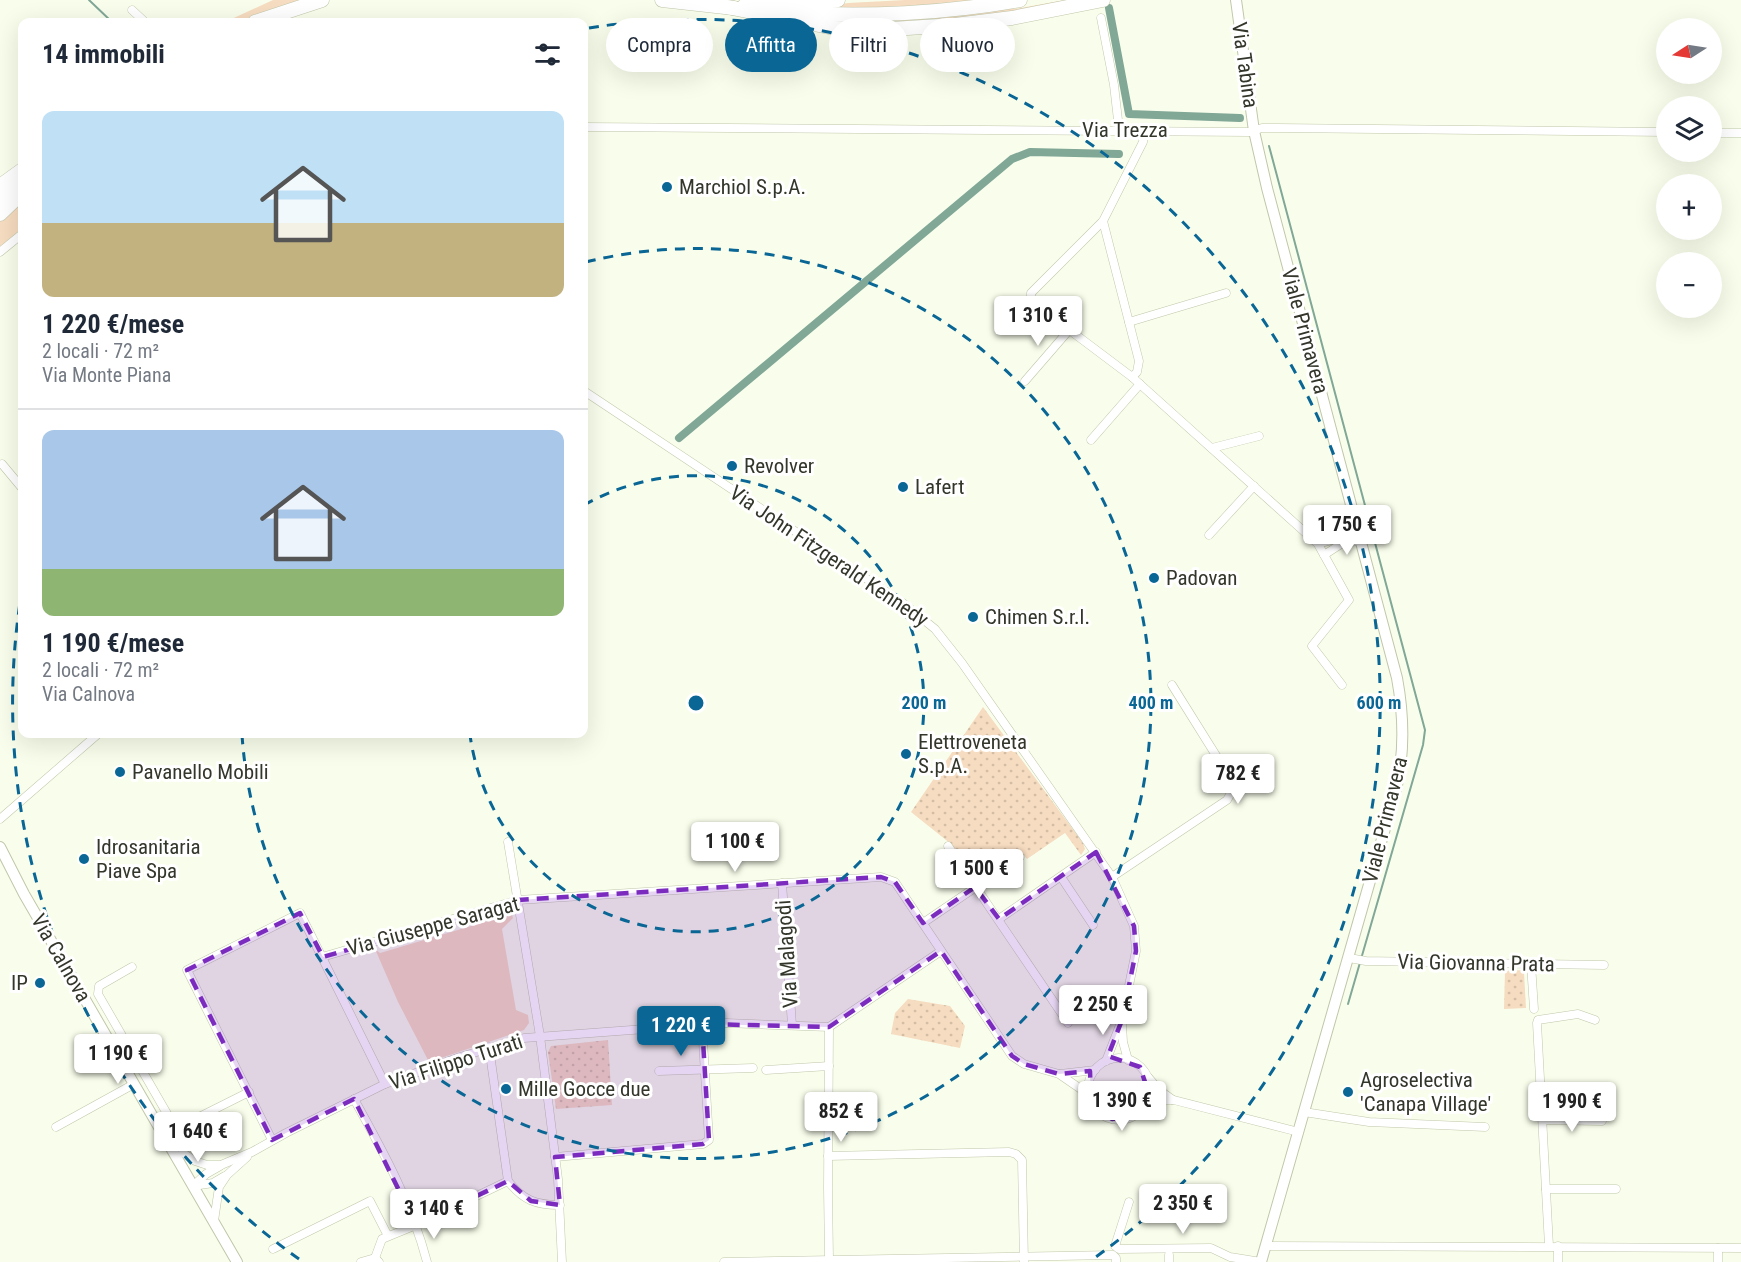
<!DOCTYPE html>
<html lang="it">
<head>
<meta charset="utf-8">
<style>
  :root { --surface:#fff; --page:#f2f2f3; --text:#1f2937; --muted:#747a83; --line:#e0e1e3; --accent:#096695 }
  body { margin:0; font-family:"Roboto Condensed",sans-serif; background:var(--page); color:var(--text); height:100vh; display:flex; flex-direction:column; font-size:22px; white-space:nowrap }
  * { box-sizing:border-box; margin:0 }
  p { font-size:20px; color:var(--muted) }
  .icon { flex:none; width:33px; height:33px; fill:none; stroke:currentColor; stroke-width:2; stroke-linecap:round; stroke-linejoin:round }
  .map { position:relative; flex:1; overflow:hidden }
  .details { position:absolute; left:18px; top:18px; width:570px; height:720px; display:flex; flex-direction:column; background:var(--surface); border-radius:12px; box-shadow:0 6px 24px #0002 }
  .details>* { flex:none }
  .banner { position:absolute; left:606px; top:18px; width:570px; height:54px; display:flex; gap:12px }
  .needle { width:39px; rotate:258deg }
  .controls { position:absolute; left:1656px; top:18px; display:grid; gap:12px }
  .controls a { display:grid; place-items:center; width:66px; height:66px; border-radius:50%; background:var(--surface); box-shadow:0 6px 24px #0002; font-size:30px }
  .price { position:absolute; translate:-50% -51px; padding:0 14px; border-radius:6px; background:#fff; color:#222; font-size:20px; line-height:39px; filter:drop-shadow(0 2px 3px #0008) }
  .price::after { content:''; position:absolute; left:50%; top:36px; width:18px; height:14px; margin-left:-9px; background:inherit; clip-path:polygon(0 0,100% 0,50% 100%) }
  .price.on { background:var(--accent); color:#fff }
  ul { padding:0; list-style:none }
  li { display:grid; align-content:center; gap:12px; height:318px; padding:0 24px }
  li+li { border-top:2px solid var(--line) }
  li span { display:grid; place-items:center; height:186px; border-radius:12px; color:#555 }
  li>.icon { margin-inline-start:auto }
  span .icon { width:108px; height:108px; fill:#fffc; stroke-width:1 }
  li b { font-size:26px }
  h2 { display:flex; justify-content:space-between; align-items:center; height:72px; padding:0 24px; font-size:26px }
  .chip { padding:0 21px; border-radius:27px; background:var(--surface); box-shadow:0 6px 24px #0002; font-size:21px; line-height:54px }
  .chip.on { background:var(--accent); color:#fff }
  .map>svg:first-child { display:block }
  .grass { fill:#f6dcc0 }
  .park { fill:url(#park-dots) }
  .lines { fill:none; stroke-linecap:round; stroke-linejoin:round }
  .stream { stroke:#81a797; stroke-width:2 }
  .canal { stroke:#81a797; stroke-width:8 }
  .minor-casing { stroke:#c0c7aa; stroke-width:9 }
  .secondary-casing { stroke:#c0c7aa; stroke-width:12 }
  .trunk-casing { stroke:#c0c7aa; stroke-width:15 }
  .minor { stroke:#fff; stroke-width:8 }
  .secondary { stroke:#fff; stroke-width:10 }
  .trunk { stroke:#fff; stroke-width:14 }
  .marked { fill:#7b2cbf; fill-opacity:0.2; stroke:#7b2cbf; stroke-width:4.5; stroke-dasharray:12 8; stroke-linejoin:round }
  .ring { fill:none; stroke:#096695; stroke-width:3; stroke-dasharray:10 8 }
  .poi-dot { fill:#096695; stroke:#fff; stroke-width:2 }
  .labels { text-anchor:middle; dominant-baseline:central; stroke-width:6; stroke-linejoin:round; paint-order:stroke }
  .street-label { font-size:21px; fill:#33362a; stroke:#fff }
  .poi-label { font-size:21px; fill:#33362a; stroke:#fff; text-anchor:start }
  .centre { fill:#096695; stroke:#fff; stroke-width:3 }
  .ring-label { font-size:18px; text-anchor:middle; font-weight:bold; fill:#096695; stroke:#fff; stroke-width:6; stroke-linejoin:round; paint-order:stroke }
</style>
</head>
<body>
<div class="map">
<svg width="1741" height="1262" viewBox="0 0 1741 1262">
  <defs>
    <pattern id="park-dots" width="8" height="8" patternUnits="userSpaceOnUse" patternTransform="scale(1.5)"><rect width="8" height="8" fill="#f6dcc0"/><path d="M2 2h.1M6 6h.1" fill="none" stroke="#d3bda5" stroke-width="1.8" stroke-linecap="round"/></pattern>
  </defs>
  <rect width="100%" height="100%" fill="#f9feec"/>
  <!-- grass -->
  <g class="grass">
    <polygon points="273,0 302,0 238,22 225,22"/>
    <path d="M905,0H977C925,5 873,10 821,7L848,3Z"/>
    <polygon points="1065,0 1088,0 1041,10 879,27 817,21 1013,7 1014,9"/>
    <polygon points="22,198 22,231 0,249 0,219"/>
    <polygon points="505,908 511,912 513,918 502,929 516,1010 528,1015 529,1023 524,1030 429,1062 398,1002 375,949 380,953 495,919 498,911"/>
  </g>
  <!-- park -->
  <g class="park">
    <polygon points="983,707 1083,843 1085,849 1081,855 1065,833 1027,859 1022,853 1011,861 1005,855 987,867 990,873 978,882 951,844 911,812"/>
    <polygon points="1522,970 1524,973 1526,1008 1504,1009 1505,971"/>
    <polygon points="908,999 950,1006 965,1026 960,1048 891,1034 895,1013"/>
    <polygon points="608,1040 612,1105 556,1109 548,1052 551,1046"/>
  </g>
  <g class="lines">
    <!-- stream -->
    <g class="stream">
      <polyline points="89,0 112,22"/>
      <polyline points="1269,146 1425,730 1423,745 1348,1004"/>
    </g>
    <!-- canal -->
    <g class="canal">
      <polyline points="1109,8 1129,114 1240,118"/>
      <polyline points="679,438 1012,159 1030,152 1119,154"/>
    </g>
    <defs>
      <g id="minor">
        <polyline points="132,10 145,22"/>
        <polyline points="1101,18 1114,85 1119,129"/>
        <polyline points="584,127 1249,132 1262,128 1277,128 1666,132"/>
        <polyline points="1144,130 1143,142 1103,221 1031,293 1031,301 1132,377 1318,544 1349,600 1312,646 1342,685"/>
        <polyline points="1712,133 1741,133"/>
        <polyline points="1103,221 1139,361 1137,372 1132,377"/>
        <polyline points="0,252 22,234"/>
        <polyline points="1129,322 1226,293"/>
        <polyline points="1025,381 1070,329"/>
        <polyline points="584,391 903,603 935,629 962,663 1112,877 1134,926 1136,951 1122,1020 1106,1061"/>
        <polyline points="1091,440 1140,384"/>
        <polyline points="1212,448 1259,436"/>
        <polyline points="2,464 22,488"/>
        <polyline points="1209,535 1254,486"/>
        <polyline points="1318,544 1339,538 1357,522"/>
        <polyline points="1324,555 1341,544 1361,540"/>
        <polyline points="0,819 98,734"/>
        <polyline points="508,842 540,1036 558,1179 562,1262"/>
        <polyline points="948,846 1068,1023"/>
        <polyline points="1061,877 1093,925"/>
        <polyline points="1112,877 1227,800 1231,793 1232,781 1172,685"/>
        <polyline points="782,883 792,1025"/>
        <polyline points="999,919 1096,852"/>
        <polyline points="923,923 1020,857"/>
        <polyline points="322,957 518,900 881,877 895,882 1012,1056 1024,1064 1059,1074 1088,1094"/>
        <polyline points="1349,958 1366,961 1604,965"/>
        <polyline points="1531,964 1534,1009"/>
        <polyline points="132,967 99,986 98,994 173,1124 181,1126 249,1092"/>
        <polyline points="1122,1025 1123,1042 1128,1060"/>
        <polyline points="829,1027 828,1188 829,1260"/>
        <path d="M489,1047L508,1181C523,1200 535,1205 560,1205"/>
        <circle cx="1119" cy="1089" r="31"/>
        <polyline points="766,1070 829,1066"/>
        <polyline points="659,1071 753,1068"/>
        <polyline points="1060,1074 1095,1070"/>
        <polyline points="1148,1077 1159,1090 1173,1100"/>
        <path d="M354,1099C383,1151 412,1204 427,1262"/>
        <polyline points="1145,1105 1159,1100 1174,1100 1299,1132"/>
        <polyline points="1304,1112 1369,1122 1485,1127"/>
        <polyline points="1543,1120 1602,1121"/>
        <polyline points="56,1127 134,1084"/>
        <polyline points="272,1140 187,970 300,913 385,1084"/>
        <polyline points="172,1149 183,1153 195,1161 207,1165 221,1165 252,1152 286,1133 385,1084 460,1057 524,1038 726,1023 829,1027 941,951"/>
        <polyline points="828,1156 1009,1152 1016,1154 1022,1160 1024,1262"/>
        <polyline points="555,1157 703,1144 709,1140 702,1024"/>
        <polyline points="194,1185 206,1174 220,1166"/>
        <polyline points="193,1186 213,1183 225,1176"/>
        <polyline points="1546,1189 1616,1189"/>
        <polyline points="1129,1202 1115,1246 1119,1249 1211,1248 1230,1257 1261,1262"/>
        <polyline points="214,1221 219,1187 227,1175 247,1157"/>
        <polyline points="1266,1246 1741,1248"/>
        <polyline points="1549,1246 1537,1023 1538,1020 1578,1014 1595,1020"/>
        <polyline points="1558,1246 1558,1262"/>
        <polyline points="273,1249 370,1201 388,1236"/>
        <polyline points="1169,1255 1169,1262"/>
        <polyline points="375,1258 382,1239 416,1225 508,1181"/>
        <polyline points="361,1262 375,1258 379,1262"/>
        <polyline points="724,1262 1113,1255 1116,1258 1116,1262"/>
        <polyline points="1718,1262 1718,1248"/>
      </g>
      <g id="secondary">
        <path d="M1236,0L1254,131L1267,188L1397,678C1404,716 1405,752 1396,790L1261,1262"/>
        <polyline points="0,847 24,894 237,1262"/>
      </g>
      <g id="trunk">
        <polyline points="662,0 734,8"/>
        <polyline points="744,6 794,6 838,0"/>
        <polyline points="727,7 834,28 876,30 955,25 1012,18 1103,0"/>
        <path d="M789,12C862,18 948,13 1020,0"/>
        <polyline points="255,22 322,0"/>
        <polyline points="0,186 22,170"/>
        <polyline points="0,200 22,182"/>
        <polyline points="0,214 22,193"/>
      </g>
    </defs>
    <!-- minor casing -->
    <use href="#minor" class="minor-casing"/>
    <!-- secondary casing -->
    <use href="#secondary" class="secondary-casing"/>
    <!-- trunk casing -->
    <use href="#trunk" class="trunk-casing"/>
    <!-- minor -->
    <use href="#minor" class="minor"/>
    <!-- secondary -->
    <use href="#secondary" class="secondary"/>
    <!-- trunk -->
    <use href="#trunk" class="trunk"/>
  </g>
  <!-- marked area -->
  <path class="marked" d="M1096,852L1134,926L1136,951L1122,1020L1108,1056L1140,1067L1149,1094L1135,1115L1112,1119L1091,1103L1090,1071L1059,1074L1024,1064L1012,1056L941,951L829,1027L702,1024L709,1140L703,1144L555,1157L560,1205L531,1201L508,1181L416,1225L354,1099L272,1140L187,970L300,913L323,957L518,900L881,877L895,882L923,923L975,887L999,919Z"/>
  <!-- distance rings -->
  <g class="ring">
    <path d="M584 505A228 228 0 1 1 470 735"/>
    <path d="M586 262A455 455 0 1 1 242 735"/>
    <path d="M299 1259A683 683 0 0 1 22 590M589 28A683 683 0 0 1 1093 1259"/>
  </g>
  <!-- markers -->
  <g class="poi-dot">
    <circle cx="667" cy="187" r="6"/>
    <circle cx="732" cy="466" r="6"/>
    <circle cx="903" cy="487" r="6"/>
    <circle cx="1154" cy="578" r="6"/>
    <circle cx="973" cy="617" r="6"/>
    <circle cx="906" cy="754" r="6"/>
    <circle cx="120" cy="772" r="6"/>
    <circle cx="84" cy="859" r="6"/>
    <circle cx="40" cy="983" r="6"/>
    <circle cx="506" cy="1089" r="6"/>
    <circle cx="1348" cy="1092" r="6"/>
  </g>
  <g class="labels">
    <!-- street labels -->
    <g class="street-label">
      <text transform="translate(1245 65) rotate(82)">Via Tabina</text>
      <text x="1125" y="130">Via Trezza</text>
      <text transform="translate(1305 331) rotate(75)">Viale Primavera</text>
      <text transform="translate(829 556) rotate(34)">Via John Fitzgerald Kennedy</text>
      <text transform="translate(1385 820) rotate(-76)">Viale Primavera</text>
      <text transform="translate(433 926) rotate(-15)">Via Giuseppe Saragat</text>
      <text transform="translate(787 954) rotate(-94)">Via Malagodi</text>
      <text transform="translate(61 958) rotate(60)">Via Calnova</text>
      <text transform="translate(1476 963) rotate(1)">Via Giovanna Prata</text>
      <text transform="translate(456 1062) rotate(-18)">Via Filippo Turati</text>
    </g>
    <!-- poi labels -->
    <g class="poi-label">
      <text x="679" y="187">Marchiol S.p.A.</text>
      <text x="744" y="466">Revolver</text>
      <text x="915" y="487">Lafert</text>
      <text x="1166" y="578">Padovan</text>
      <text x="985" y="617">Chimen S.r.l.</text>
      <text x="918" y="742">Elettroveneta<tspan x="918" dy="24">S.p.A.</tspan></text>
      <text x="132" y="772">Pavanello Mobili</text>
      <text x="96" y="847">Idrosanitaria<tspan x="96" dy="24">Piave Spa</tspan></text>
      <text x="28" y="983" text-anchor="end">IP</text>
      <text x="1360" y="1080">Agroselectiva<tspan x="1360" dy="24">'Canapa Village'</tspan></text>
      <text x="518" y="1089">Mille Gocce due</text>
    </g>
  </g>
  <circle cx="696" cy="703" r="9" class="centre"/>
  <g class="ring-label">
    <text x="924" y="709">200 m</text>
    <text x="1151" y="709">400 m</text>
    <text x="1379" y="709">600 m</text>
  </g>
</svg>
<div class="controls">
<a><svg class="needle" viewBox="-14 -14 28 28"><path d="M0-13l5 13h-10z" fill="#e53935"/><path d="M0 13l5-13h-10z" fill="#747a83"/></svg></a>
<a><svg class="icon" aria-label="layers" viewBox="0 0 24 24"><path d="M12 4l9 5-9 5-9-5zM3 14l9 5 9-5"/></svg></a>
<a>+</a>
<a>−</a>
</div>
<b class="price" style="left:1038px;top:347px">1 310 €</b>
<b class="price" style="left:1347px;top:556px">1 750 €</b>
<b class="price" style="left:1238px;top:805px">782 €</b>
<b class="price" style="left:735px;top:873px">1 100 €</b>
<b class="price" style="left:979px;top:900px">1 500 €</b>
<b class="price" style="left:1103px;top:1036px">2 250 €</b>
<b class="price on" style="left:681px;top:1057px">1 220 €</b>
<b class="price" style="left:118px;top:1085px">1 190 €</b>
<b class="price" style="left:1122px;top:1132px">1 390 €</b>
<b class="price" style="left:1572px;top:1133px">1 990 €</b>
<b class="price" style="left:841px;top:1143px">852 €</b>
<b class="price" style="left:198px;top:1163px">1 640 €</b>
<b class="price" style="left:1183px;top:1235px">2 350 €</b>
<b class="price" style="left:434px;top:1240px">3 140 €</b>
<div class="banner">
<a class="chip">Compra</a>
<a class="chip on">Affitta</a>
<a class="chip">Filtri</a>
<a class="chip">Nuovo</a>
</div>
<section class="details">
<h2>14 immobili<svg class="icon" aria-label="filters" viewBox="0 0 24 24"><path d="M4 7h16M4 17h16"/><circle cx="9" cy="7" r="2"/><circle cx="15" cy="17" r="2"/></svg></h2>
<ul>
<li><span style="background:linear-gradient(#bfe0f5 60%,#c2b280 0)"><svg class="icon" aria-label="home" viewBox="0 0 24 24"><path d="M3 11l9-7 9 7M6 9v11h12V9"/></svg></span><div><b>1 220 €/mese</b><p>2 locali · 72 m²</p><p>Via Monte Piana</p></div></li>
<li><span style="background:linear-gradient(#a9c7e8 75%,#8fb573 0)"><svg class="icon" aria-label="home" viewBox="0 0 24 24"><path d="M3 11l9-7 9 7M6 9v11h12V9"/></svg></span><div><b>1 190 €/mese</b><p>2 locali · 72 m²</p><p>Via Calnova</p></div></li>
</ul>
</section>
</div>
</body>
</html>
